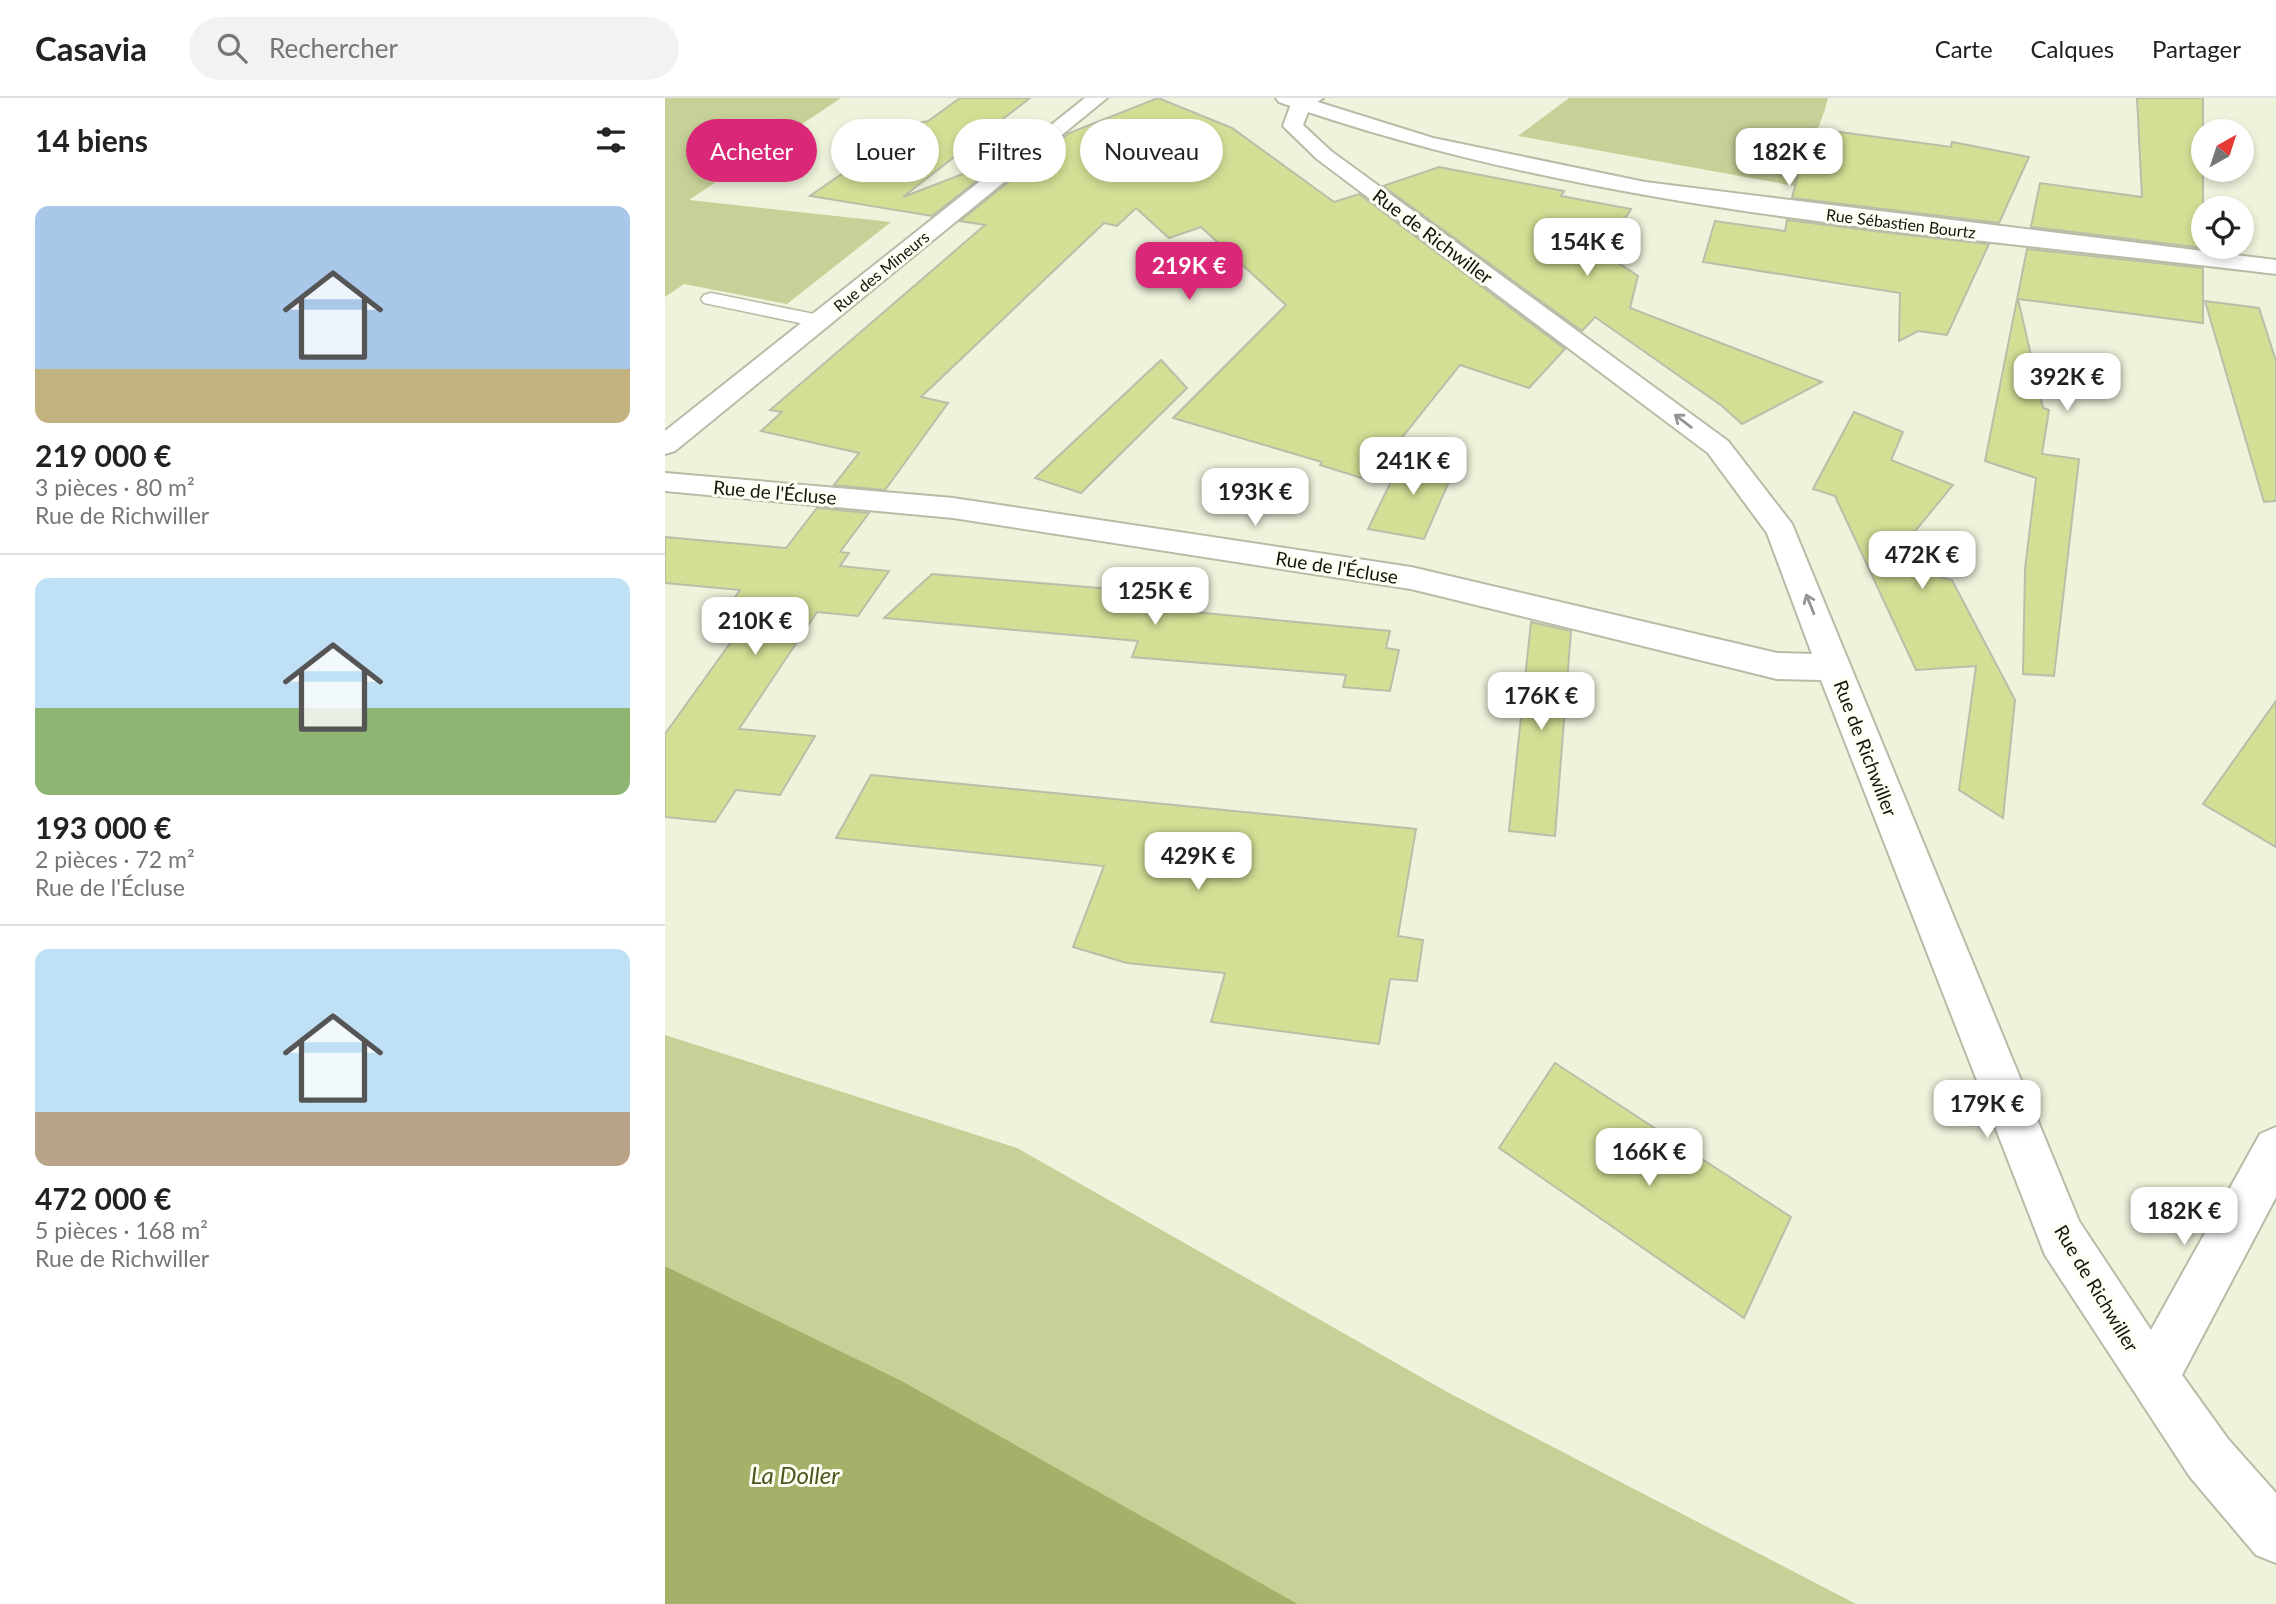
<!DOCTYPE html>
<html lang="fr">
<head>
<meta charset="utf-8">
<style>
  :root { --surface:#fff; --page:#f2f2f2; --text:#222; --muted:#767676; --line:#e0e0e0; --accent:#db2777 }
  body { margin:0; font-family:Lato,sans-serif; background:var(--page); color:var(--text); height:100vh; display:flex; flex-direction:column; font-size:26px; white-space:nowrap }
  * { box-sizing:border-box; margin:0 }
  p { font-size:23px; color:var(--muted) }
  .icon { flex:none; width:38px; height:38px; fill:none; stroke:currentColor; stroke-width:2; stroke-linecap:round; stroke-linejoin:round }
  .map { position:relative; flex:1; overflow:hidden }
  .sheet { display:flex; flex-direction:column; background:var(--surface); width:665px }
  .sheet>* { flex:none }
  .hud { position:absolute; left:21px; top:21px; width:665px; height:63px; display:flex; gap:14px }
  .needle { width:46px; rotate:39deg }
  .buttons { position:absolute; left:1526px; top:21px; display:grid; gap:14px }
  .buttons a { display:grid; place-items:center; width:63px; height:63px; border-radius:50%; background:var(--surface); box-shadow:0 4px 10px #0003; font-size:35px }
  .price { position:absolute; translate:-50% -60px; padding:0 16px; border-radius:14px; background:#fff; color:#222; font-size:23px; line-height:46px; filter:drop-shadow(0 2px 4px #0008) }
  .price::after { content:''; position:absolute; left:50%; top:42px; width:21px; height:16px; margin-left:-10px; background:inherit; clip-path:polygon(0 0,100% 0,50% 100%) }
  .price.on { background:var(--accent); color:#fff }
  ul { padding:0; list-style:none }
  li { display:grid; align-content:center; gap:14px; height:371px; padding:0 35px }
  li+li { border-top:2px solid var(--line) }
  li span { display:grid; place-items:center; height:217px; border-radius:14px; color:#555 }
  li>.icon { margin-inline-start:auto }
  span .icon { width:126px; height:126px; fill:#fffc; stroke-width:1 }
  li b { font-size:30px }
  h2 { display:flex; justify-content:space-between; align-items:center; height:84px; padding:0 35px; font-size:30px }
  .pill { padding:0 24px; border-radius:32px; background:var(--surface); box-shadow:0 4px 10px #0003; font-size:24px; line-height:63px }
  .pill.on { background:var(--accent); color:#fff }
  header { display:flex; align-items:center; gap:42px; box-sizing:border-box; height:98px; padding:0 35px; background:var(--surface); border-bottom:2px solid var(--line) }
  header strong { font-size:33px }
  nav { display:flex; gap:38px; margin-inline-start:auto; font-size:24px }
  .search { width:490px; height:63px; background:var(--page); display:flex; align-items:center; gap:18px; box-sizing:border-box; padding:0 24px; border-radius:38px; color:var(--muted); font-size:26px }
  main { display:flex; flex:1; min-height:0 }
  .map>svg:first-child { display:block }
  .green { fill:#c6d097 }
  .water { fill:#a5b068 }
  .building { fill:#d3df95; stroke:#babea9; stroke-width:2 }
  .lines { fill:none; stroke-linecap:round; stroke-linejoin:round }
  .lane-casing { stroke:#b8bca7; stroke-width:3 }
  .street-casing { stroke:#b8bca7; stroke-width:4 }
  .secondary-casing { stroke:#b8bca7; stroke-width:4 }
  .lane { fill:#fff; fill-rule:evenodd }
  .street { fill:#fff; fill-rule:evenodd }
  .secondary { fill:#fff; fill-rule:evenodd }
  .oneway { stroke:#959592 }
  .labels { text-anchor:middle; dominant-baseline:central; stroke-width:6; stroke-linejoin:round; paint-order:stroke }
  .far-street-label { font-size:16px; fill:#13140d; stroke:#fcfff1 }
  .street-label { font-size:19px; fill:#13140d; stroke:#fcfff1 }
  .near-water-label { font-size:24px; font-style:italic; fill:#4e5520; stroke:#fcfff1 }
</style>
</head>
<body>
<header>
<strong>Casavia</strong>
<div class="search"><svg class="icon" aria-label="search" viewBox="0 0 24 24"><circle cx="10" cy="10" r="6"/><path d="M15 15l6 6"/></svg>Rechercher</div>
<nav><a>Carte</a><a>Calques</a><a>Partager</a></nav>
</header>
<main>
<section class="sheet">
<h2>14 biens<svg class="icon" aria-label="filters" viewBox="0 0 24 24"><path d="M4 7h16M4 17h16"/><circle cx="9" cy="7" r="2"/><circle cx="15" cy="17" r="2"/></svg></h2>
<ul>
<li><span style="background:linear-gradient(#a9c7e8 75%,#c2b280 0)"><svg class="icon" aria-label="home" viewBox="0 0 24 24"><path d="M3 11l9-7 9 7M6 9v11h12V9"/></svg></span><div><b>219 000 €</b><p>3 pièces · 80 m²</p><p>Rue de Richwiller</p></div></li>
<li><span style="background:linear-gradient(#bfe0f5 60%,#8fb573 0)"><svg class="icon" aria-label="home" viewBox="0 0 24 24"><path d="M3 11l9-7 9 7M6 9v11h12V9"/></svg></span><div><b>193 000 €</b><p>2 pièces · 72 m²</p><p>Rue de l'Écluse</p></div></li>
<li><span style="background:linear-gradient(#bfe0f5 75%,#b9a48a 0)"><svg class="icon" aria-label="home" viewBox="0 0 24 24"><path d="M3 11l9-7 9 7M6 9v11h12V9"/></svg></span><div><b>472 000 €</b><p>5 pièces · 168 m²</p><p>Rue de Richwiller</p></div></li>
</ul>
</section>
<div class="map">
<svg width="1611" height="1506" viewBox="0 0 1611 1506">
  <rect width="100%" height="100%" fill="#eef3dc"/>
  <!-- green -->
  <g class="green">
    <polygon points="0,0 176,0 24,102 226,124 122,206 19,186 0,199"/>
    <path d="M904,0H1163C1156,31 1138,57 1130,88L853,38Z"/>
    <polygon points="0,937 352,1050 784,1295 1191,1506 633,1506 237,1283 0,1168"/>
  </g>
  <!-- water -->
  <polygon class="water" points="0,1168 237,1283 633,1506 0,1506"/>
  <!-- building -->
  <g class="building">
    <polygon points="295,0 365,0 238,99 342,59 267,118 145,98 249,26 263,23"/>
    <polygon points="493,0 567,30 669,104 694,96 900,251 864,290 795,267 703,382 655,367 657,364 508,320 621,207 536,129 504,140 471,110 452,128 439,125 256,299 283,305 220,392 169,387 194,355 96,333 117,314 105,312 320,127 295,123 404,35"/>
    <polygon points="1472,0 1538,0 1538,150 1366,129 1375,85 1477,99"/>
    <polygon points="1145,30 1286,49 1287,44 1364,59 1334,125 1127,100"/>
    <polygon points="774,69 899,93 896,98 966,111 938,155 973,178 965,210 1157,284 1077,326 1057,308 930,219 917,233 718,88"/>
    <polygon points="1122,122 1233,136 1324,146 1282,237 1253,233 1234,243 1235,195 1038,164 1050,123 1120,133"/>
    <polygon points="1362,151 1538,170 1538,225 1353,201 1378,310 1384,312 1377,356 1414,361 1389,578 1358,576 1360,471 1371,380 1320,363"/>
    <polygon points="1540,203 1594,210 1611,263 1611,403 1599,404"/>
    <polygon points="496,262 522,290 416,395 370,380"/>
    <polygon points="1189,314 1238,334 1226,362 1288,387 1223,466 1287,482 1350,602 1338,720 1294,692 1311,568 1251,572 1170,398 1148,391"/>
    <polygon points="738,359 792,365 759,441 703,431"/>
    <polygon points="152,410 204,415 175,454 184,455 175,468 224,473 193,518 152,514 74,631 150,638 115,697 71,692 50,724 0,719 0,636 91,509 64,507 75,492 0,485 0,439 121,450"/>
    <polygon points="267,476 493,495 487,510 725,533 721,550 734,552 725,593 678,589 681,577 467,559 473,543 219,520"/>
    <polygon points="866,524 906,533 890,738 844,733"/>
    <polygon points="1611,603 1611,749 1538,706"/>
    <polygon points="206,677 751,731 733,838 758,842 752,883 725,881 714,946 546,924 560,875 462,865 408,849 439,768 171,740"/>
    <polygon points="890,965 1126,1119 1079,1220 834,1050"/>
  </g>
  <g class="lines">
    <defs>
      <polygon id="lane" points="46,195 154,217 164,223 154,229 39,205 36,201 39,197"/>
      <g id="street">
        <polygon points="420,0 442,0 10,353 0,356 0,333"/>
        <polygon points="633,0 658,0 645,9 638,27 666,53 1063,343 1127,426 1414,1123 1486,1232 1595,1036 1611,1029 1611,1099 1517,1277 1563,1341 1611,1395 1611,1465 1591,1457 1525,1379 1380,1157 1156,582 1112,581 746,491 288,420 0,393 0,375 288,400 746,469 1112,555 1147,556 1102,435 1043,355 652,61 618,28 626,6"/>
      </g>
      <path id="secondary" d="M611,0H640L768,40L980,84L1611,162V176C1277,135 934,117 614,4Z"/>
    </defs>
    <!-- lane casing -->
    <use href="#lane" class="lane-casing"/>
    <!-- street casing -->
    <use href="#street" class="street-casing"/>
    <!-- secondary casing -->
    <use href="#secondary" class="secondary-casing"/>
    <!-- lane -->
    <use href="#lane" class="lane"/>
    <!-- street -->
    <use href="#street" class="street"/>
    <!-- secondary -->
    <use href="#secondary" class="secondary"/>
  </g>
  <!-- one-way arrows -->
  <defs><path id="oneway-shaft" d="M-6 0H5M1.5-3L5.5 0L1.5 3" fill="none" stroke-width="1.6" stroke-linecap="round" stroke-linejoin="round" transform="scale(1.75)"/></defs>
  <g class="oneway">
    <use href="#oneway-shaft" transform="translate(1018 323) rotate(-143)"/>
    <use href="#oneway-shaft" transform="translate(1145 506) rotate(-112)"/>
  </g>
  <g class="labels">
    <!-- far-street labels -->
    <g class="far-street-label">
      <text transform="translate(1236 125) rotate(7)">Rue Sébastien Bourtz</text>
      <text transform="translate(216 173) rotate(-39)">Rue des Mineurs</text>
    </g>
    <!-- street labels -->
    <g class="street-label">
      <text transform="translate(768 138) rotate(37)">Rue de Richwiller</text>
      <text transform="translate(110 394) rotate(5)">Rue de l'Écluse</text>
      <text transform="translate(672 469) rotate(9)">Rue de l'Écluse</text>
      <text transform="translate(1201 650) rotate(69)">Rue de Richwiller</text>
      <text transform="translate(1432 1190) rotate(59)">Rue de Richwiller</text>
    </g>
    <!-- near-water labels -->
    <g class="near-water-label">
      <text x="130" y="1376">La Doller</text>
    </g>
  </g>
</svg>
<div class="buttons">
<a><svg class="needle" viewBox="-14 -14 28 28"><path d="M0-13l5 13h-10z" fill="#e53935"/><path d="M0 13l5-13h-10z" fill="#767676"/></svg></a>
<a><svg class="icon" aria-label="locate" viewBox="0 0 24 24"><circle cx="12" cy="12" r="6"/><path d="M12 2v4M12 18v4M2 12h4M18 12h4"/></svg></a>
</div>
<b class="price" style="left:1124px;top:90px">182K €</b>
<b class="price" style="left:922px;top:180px">154K €</b>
<b class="price on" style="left:524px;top:204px">219K €</b>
<b class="price" style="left:1402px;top:315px">392K €</b>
<b class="price" style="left:748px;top:399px">241K €</b>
<b class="price" style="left:590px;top:430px">193K €</b>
<b class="price" style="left:1257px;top:493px">472K €</b>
<b class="price" style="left:490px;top:529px">125K €</b>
<b class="price" style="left:90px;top:559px">210K €</b>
<b class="price" style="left:876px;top:634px">176K €</b>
<b class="price" style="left:533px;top:794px">429K €</b>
<b class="price" style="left:1322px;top:1042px">179K €</b>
<b class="price" style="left:984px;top:1090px">166K €</b>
<b class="price" style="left:1519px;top:1149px">182K €</b>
<div class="hud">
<a class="pill on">Acheter</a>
<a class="pill">Louer</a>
<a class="pill">Filtres</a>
<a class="pill">Nouveau</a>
</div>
</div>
</main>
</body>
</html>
